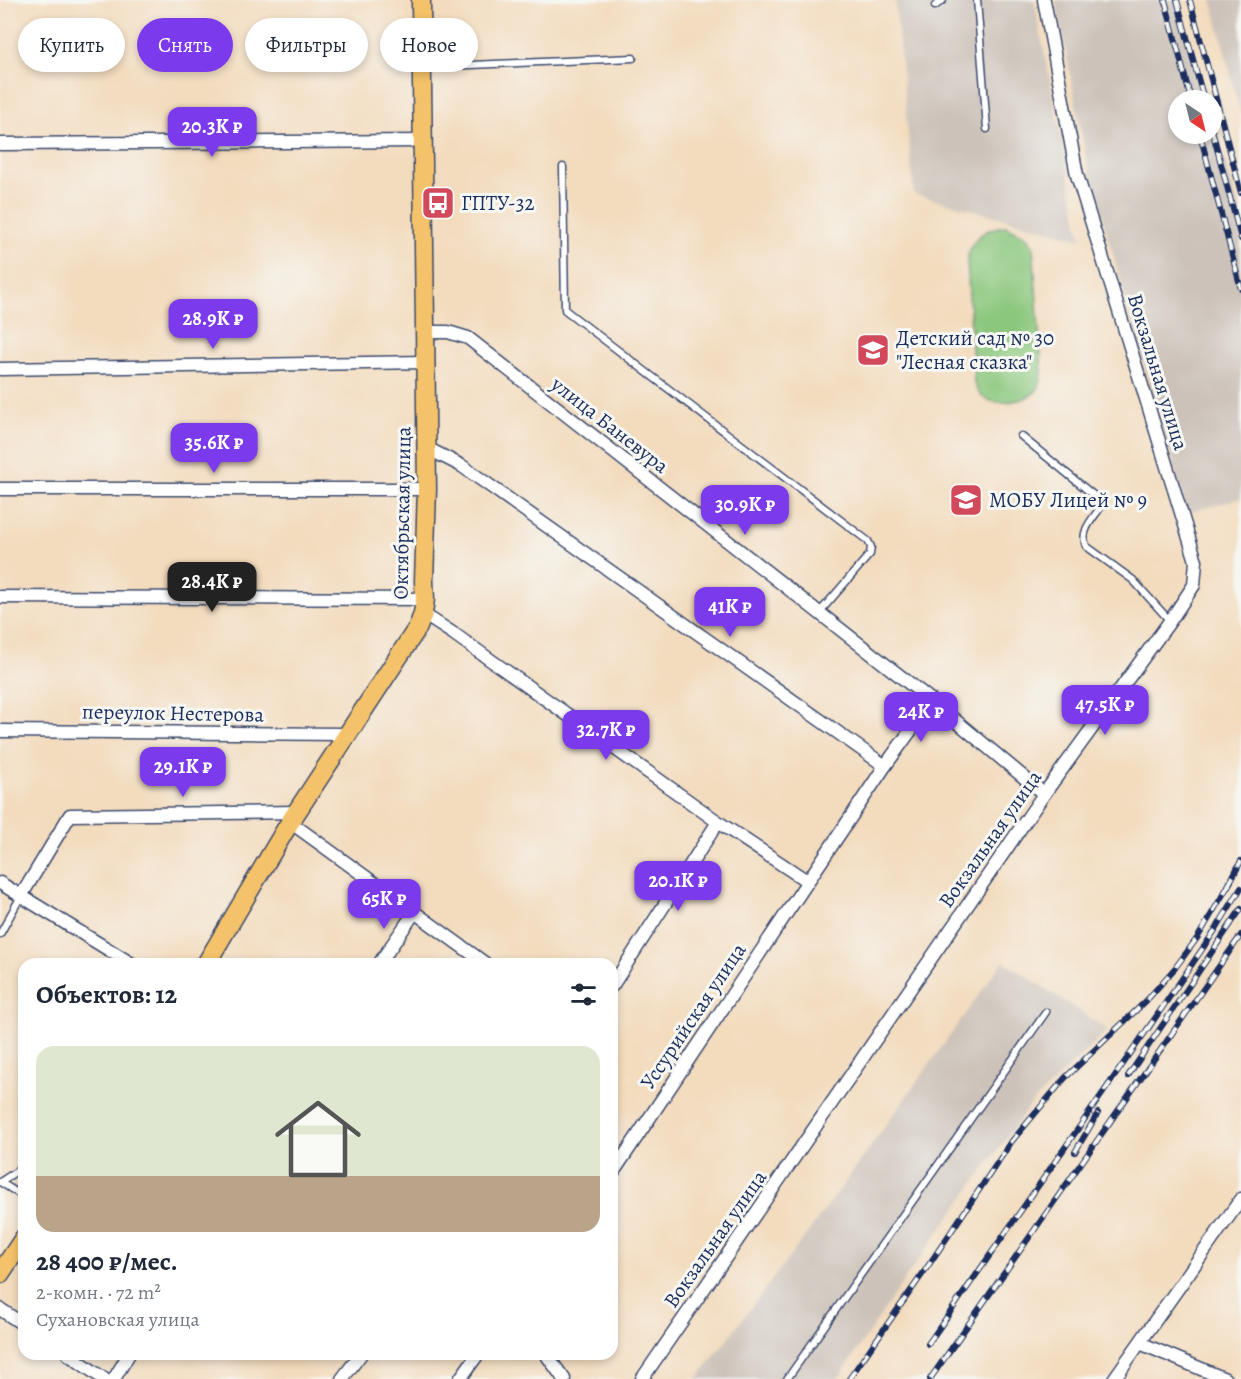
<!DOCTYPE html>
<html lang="ru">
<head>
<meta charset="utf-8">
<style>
  :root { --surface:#fff; --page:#f2f2f3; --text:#1f2937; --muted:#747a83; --line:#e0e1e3; --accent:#7c3aed }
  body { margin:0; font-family:Alegreya,serif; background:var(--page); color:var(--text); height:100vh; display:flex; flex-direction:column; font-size:22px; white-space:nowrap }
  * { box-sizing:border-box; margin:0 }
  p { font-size:20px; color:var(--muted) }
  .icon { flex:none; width:33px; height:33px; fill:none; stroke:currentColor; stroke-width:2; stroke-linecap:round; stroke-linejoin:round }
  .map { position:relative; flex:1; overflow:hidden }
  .side { position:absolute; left:18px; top:958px; width:600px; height:402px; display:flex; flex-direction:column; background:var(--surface); border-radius:18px; box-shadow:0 3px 9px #0003 }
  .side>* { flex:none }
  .guide { position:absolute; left:18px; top:18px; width:600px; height:54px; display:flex; gap:12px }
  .needle { width:39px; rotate:145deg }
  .fabs { position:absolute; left:1168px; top:90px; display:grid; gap:12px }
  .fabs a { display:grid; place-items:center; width:54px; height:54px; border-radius:50%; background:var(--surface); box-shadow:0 3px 9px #0003; font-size:30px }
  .price { position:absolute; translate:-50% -51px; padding:0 14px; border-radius:12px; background:var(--accent); color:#fff; font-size:20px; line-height:39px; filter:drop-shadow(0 2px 3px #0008) }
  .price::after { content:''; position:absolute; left:50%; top:36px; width:18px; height:14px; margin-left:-9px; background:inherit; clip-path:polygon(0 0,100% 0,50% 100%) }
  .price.on { background:#222; color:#fff }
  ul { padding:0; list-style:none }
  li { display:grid; align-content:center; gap:12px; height:318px; padding:0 18px }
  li+li { border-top:2px solid var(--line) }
  li span { display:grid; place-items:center; height:186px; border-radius:18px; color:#555 }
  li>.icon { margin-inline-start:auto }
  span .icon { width:108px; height:108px; fill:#fffc; stroke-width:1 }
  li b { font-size:26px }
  h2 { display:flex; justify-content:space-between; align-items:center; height:72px; padding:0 18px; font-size:26px }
  .chip { padding:0 21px; border-radius:27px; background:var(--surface); box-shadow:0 3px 9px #0003; font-size:21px; line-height:54px }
  .chip.on { background:var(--accent); color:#fff }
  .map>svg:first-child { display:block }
  .industrial { fill:#ccc2b9 }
  .green { fill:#8bc77d; stroke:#537b6e; stroke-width:1.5 }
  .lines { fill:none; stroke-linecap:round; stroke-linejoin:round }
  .service-casing { stroke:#3b496c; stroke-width:9 }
  .minor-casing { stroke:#3b496c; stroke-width:15 }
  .primary-casing { stroke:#3b496c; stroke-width:21 }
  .service { stroke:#fff; stroke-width:6 }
  .minor { stroke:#fff; stroke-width:12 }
  .primary { stroke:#f4c26a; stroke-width:18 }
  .rail-casing { stroke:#1b2f5e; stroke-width:6 }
  .rail { stroke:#f6f6f2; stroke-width:4; stroke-dasharray:11; stroke-linecap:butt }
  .labels { text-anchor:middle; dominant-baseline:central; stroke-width:6; stroke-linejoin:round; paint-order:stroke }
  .poi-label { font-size:21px; fill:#1b2f5e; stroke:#f6f6f2; text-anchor:start }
  .street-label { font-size:21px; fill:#1b2f5e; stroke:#f6f6f2 }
</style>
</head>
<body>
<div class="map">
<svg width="1241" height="1379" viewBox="0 0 1241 1379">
  <rect width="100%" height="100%" fill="#f6f6f2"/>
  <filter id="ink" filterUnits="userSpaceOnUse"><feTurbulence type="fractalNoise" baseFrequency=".0167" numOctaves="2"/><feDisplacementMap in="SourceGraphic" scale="12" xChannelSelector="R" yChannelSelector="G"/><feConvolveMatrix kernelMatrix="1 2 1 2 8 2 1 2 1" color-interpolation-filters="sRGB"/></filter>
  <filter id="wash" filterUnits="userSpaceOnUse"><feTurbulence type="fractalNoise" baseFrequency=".008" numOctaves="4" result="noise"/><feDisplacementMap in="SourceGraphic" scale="24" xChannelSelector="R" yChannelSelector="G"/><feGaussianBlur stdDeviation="1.35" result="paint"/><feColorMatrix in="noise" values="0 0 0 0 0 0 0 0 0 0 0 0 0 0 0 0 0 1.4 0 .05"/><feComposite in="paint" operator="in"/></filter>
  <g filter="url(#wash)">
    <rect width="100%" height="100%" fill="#f3dbbd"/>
    <!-- industrial -->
    <g class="industrial">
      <polygon points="895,0 1034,0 1081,239 914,194"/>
      <polygon points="1056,0 1175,0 1207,100 1179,100 1179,134 1212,134 1212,117 1241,215 1241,498 1187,513 1088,167"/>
      <polygon points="1212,0 1241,0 1241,116"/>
      <polygon points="1003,961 1108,1030 1032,1103 904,1280 838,1379 697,1379 831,1202"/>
    </g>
    <!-- green -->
    <path class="green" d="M1006,226L1026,236L1033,246L1042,372C1041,378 1041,385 1037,390C1027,402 996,406 984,398C978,394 976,388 974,382L967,260C971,239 984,228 1006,226Z"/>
  </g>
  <g filter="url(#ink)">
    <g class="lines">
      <defs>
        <g id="service">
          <polyline points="977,0 987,129"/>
          <polyline points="935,6 943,0"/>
          <polyline points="425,67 633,58"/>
          <polyline points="563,167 565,310 868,541 871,547 870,554 819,613"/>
          <path d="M1021,436L1097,498L1100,508C1092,520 1080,531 1086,546L1133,580L1170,621"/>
          <polyline points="0,934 21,896"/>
          <polyline points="0,1182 17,1171 24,1160"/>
          <polyline points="0,1182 24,1197"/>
          <polyline points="787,1379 1046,1012"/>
        </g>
        <g id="minor">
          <polyline points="0,144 424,141"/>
          <polyline points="425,332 448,332 468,338 932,701 1044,794"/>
          <polyline points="0,369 426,362"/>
          <polyline points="425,447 462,466 885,766 612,1174"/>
          <polyline points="0,489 427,489"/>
          <polyline points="0,597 425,599"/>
          <polyline points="423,614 454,634 718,822 807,881"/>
          <polyline points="0,731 346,734"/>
          <polyline points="885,766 932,701"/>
          <polyline points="290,822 486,964"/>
          <polyline points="0,883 132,964"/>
          <polyline points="21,896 70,815 296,812"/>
          <polyline points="379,964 414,913"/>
          <polyline points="612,986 718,822"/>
          <polyline points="0,1309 24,1325"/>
          <polyline points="1140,1343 1225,1379"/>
          <polyline points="68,1354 104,1379"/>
          <polyline points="546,1354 564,1379"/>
          <polyline points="114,1379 129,1354"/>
          <polyline points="342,1379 361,1354"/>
          <polyline points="460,1379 478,1354"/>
          <polyline points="642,1379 1044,794 1170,621 1194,585 1196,561 1077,175 1044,0"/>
          <polyline points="1114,1379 1241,1199"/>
        </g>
        <g id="primary">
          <polyline points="206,964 290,822 418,627 423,614 425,599 424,581 427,489 421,0"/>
          <polyline points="0,1274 24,1238"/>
        </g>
      </defs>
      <!-- service casing -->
      <use href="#service" class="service-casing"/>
      <!-- minor casing -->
      <use href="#minor" class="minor-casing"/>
      <!-- primary casing -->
      <use href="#primary" class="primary-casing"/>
      <!-- service -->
      <use href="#service" class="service"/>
      <!-- minor -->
      <use href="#minor" class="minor"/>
      <!-- primary -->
      <use href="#primary" class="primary"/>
      <defs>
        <g id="rail">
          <polyline points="1165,0 1191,100"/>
          <polyline points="1177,0 1204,100"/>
          <polyline points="1190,0 1241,193"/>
          <polyline points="1212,130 1241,239"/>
          <polyline points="1200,134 1241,289"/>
          <polyline points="1228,886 1241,861"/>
          <polyline points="1147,1030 1216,929 1241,888"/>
          <polyline points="1128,1076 1241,909"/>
          <polyline points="1075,1152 1098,1113"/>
          <polyline points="928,1344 1151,1024"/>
          <polyline points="849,1379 926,1269 1012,1141 1065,1078 1146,1001 1175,968 1198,937 1231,881"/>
          <polyline points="930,1379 1241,935"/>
        </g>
      </defs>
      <!-- rail casing -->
      <use href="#rail" class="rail-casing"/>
      <!-- rail -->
      <use href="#rail" class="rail"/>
    </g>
  </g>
  <!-- icons -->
  <defs>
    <symbol id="bus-square" viewBox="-11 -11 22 22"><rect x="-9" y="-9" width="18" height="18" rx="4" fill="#d1495b" stroke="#f6f6f2"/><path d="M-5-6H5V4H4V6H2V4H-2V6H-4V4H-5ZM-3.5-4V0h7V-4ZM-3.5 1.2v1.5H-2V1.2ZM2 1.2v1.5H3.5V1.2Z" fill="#fff"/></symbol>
    <symbol id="school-square" viewBox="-11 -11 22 22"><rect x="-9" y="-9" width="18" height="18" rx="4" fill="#d1495b" stroke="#f6f6f2"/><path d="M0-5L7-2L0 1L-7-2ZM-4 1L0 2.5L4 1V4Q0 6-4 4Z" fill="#fff"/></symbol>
  </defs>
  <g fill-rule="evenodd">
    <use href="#bus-square" x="419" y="184" width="38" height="38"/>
    <use href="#school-square" x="854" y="331" width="38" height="38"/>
    <use href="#school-square" x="947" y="481" width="38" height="38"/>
  </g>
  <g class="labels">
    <!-- poi labels -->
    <g class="poi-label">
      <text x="461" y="203">ГПТУ-32</text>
      <text x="896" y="338">Детский сад № 30<tspan x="896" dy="24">"Лесная сказка"</tspan></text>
      <text x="989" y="500">МОБУ Лицей № 9</text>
    </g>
    <!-- street labels -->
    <g class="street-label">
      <text transform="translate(1158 372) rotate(73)">Вокзальная улица</text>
      <text transform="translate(610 425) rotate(38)">улица Баневура</text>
      <text transform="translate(402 513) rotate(-89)">Октябрьская улица</text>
      <text transform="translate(173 713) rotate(1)">переулок Нестерова</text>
      <text transform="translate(990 839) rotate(-55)">Вокзальная улица</text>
      <text transform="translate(693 1016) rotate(-56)">Уссурийская улица</text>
      <text transform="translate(715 1239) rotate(-55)">Вокзальная улица</text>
    </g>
  </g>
</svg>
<div class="fabs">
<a><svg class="needle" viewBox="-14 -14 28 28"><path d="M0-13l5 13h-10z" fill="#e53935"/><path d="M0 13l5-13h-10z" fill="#747a83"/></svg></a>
</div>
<b class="price" style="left:212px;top:158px">20.3K ₽</b>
<b class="price" style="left:213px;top:350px">28.9K ₽</b>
<b class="price" style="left:214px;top:474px">35.6K ₽</b>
<b class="price" style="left:745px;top:536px">30.9K ₽</b>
<b class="price on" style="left:212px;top:613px">28.4K ₽</b>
<b class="price" style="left:730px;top:638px">41K ₽</b>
<b class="price" style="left:1105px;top:736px">47.5K ₽</b>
<b class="price" style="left:921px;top:743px">24K ₽</b>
<b class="price" style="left:606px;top:761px">32.7K ₽</b>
<b class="price" style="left:183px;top:798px">29.1K ₽</b>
<b class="price" style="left:678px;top:912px">20.1K ₽</b>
<b class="price" style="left:384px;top:930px">65K ₽</b>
<div class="guide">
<a class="chip">Купить</a>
<a class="chip on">Снять</a>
<a class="chip">Фильтры</a>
<a class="chip">Новое</a>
</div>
<section class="side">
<h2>Объектов: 12<svg class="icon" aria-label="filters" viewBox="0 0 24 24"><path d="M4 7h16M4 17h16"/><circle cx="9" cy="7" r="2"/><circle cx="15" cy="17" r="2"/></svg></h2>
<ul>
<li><span style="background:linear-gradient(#dfe7d0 70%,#b9a48a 0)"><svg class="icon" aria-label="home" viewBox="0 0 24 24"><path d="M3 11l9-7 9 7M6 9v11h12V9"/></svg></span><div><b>28 400 ₽/мес.</b><p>2-комн. · 72 m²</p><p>Сухановская улица</p></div></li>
</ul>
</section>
</div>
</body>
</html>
